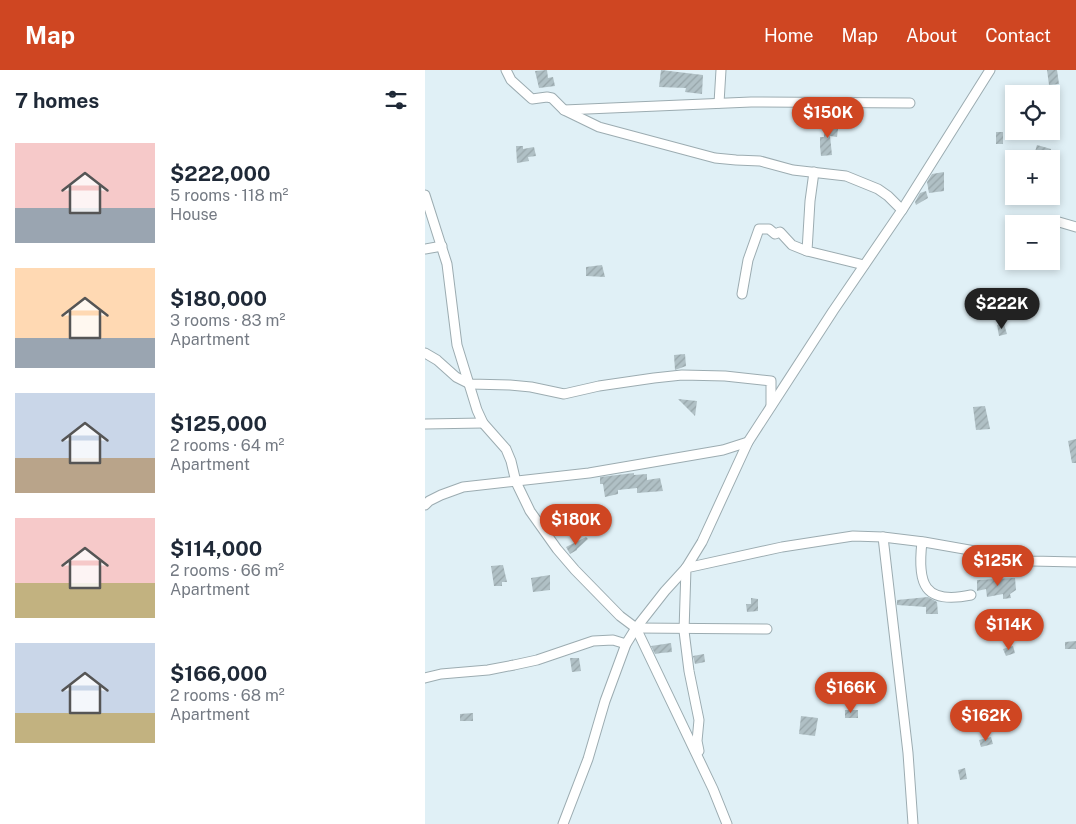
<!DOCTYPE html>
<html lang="en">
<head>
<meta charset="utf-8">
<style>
  :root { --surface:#fff; --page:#f2f2f3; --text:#1f2937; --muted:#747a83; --accent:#cf4622 }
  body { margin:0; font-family:"Public Sans",sans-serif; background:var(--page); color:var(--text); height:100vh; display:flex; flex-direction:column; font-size:19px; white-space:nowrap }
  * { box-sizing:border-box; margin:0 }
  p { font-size:16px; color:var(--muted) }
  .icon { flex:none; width:28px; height:28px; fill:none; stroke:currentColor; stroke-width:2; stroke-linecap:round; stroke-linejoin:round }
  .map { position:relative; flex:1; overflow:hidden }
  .panel { display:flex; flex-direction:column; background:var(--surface); width:425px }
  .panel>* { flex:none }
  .buttons { position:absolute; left:580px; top:15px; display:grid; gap:10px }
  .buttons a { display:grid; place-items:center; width:55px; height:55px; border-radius:0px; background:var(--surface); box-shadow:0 2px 8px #0003; font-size:25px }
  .price { position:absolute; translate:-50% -42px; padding:0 11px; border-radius:18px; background:var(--accent); color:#fff; font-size:16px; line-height:32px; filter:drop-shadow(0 1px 2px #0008) }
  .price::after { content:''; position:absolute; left:50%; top:30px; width:15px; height:11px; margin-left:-8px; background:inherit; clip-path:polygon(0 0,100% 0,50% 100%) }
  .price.selected { background:#222; color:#fff }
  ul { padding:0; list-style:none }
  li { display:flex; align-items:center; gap:15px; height:125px; padding:0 15px }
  li span { display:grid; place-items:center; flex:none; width:140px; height:100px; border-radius:0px; color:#555 }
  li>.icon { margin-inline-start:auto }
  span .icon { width:60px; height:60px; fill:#fffc; stroke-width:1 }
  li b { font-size:21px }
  h2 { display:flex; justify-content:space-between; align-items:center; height:60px; padding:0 15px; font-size:21px }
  header { display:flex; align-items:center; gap:30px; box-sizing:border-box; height:70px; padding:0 25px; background:var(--accent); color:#fff }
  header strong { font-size:24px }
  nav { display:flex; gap:28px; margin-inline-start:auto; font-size:18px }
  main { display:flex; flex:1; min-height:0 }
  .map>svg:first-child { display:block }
  .building { fill:url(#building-hatch) }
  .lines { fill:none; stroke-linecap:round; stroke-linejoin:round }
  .minor-casing { stroke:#9cacb1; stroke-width:11 }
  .minor { stroke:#fff; stroke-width:9 }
</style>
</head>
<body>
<header>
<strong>Map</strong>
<nav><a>Home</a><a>Map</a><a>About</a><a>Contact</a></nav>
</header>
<main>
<section class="panel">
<h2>7 homes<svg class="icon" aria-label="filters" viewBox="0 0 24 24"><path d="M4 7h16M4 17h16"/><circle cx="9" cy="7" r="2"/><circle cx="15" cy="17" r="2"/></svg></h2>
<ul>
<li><span style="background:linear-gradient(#f6c9c9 65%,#9aa5b1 0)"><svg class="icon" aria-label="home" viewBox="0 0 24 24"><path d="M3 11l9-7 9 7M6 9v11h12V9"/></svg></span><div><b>$222,000</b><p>5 rooms · 118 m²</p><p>House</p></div></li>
<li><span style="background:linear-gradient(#ffd9b3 70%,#9aa5b1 0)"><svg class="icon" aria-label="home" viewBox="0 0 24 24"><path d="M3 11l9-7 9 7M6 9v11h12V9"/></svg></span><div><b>$180,000</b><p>3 rooms · 83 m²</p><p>Apartment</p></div></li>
<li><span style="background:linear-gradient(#c9d6e8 65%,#b9a48a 0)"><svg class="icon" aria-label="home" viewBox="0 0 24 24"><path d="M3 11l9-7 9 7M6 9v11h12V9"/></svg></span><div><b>$125,000</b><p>2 rooms · 64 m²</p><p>Apartment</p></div></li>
<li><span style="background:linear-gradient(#f6c9c9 65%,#c2b280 0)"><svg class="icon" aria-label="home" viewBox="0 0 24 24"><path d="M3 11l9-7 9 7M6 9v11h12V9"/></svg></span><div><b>$114,000</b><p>2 rooms · 66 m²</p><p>Apartment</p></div></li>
<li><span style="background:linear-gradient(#c9d6e8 70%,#c2b280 0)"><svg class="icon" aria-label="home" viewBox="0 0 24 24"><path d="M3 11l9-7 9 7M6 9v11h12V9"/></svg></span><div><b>$166,000</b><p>2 rooms · 68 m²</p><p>Apartment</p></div></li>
</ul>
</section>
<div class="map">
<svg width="651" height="754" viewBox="0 0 651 754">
  <defs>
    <pattern id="building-hatch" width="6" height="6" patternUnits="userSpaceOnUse" patternTransform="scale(1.25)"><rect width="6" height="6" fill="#b0c0c5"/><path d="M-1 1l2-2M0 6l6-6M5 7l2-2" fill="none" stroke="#97a5a9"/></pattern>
  </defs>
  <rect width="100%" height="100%" fill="#e0f0f6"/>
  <!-- building -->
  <g class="building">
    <polygon points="122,0 123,8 128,7 130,16 114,18 110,1"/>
    <polygon points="236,0 278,5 277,24 260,22 261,18 234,17"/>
    <polygon points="622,0 632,0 634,14 624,15"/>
    <polygon points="400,52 409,54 409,58 413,59 412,67 405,66 407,85 396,86 395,76 395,67 399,67"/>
    <rect x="571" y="62" width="7" height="12"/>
    <polygon points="612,75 626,79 624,89 609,85"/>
    <polygon points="91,76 98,76 98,79 109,77 111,86 103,87 104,91 92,93"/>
    <polygon points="519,102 519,121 504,123 502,112 507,104"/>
    <polygon points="501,121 503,128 491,135 490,132 495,123"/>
    <polygon points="177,195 180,207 161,206 161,197"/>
    <polygon points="579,254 582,264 574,266 572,255"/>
    <polygon points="260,284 261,296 250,300 249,285"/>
    <polygon points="253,329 272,331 270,346"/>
    <polygon points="560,336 565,359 551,360 548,337"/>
    <polygon points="651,369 651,393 647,393 643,371"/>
    <polygon points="209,403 209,405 222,404 222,410 235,408 238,421 212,423 212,418 193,420 193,424 180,427 178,414 175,414 175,407"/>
    <polygon points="161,467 163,469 152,479 152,480 145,484 141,477"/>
    <polygon points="78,495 82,512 77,512 77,516 69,516 66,496"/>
    <polygon points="125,505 125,520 108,522 106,508"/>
    <polygon points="590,508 591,520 585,524 586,528 578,529 578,524 562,527 561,519 552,521 552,510"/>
    <polygon points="503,527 512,532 513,544 501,544 501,537 472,535 472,530"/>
    <polygon points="326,528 333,529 333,541 322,542 321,534 326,534"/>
    <polygon points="651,571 651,579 640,579 640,572"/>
    <polygon points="246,573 247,582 236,583 230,584 226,576"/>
    <polygon points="588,576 590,583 581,586 578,579"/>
    <polygon points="279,584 280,592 270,594 268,586"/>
    <polygon points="145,588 154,588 156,601 147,602"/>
    <rect x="420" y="640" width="13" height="8"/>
    <polygon points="48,643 48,651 35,651 35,644"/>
    <polygon points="376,646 393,648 390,666 374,664"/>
    <polygon points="566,667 568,674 556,677 554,670"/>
    <polygon points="540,698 542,709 535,710 533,700"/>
  </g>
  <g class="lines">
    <defs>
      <g id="minor">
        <polyline points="81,0 86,10 107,29 122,27 127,28 139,40 174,57 290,88 311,90 335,91 368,100 421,106 453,119 463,126 477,140"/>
        <polyline points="294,33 296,0"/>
        <polyline points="139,40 326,32 485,33"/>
        <polyline points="389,102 385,131 382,181 439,195"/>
        <polyline points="0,125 22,194 32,275 52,340 58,353 81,379 86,391 91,412 105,441 132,479 150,500 195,546 211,558 288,719 302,754"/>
        <polyline points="634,152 651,157"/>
        <polyline points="0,179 17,176"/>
        <polyline points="317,224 323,190 334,159 344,159 350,164 355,162 367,175 382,181"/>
        <polyline points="0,283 12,290 31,307 45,314 85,315 106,317 139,324 174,316 229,308 257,305 300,306 346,311 346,336"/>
        <polyline points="0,354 58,353"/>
        <polyline points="0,435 4,431 16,425 38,417 164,403 298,380 323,372"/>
        <polyline points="458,467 483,683 488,754"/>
        <path d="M497,472C492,514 499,535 546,525"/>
        <polyline points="211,558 342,559"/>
        <polyline points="0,608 16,604 63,600 89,595 112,590 168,571 188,570 201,574"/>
        <polyline points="274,681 272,671 274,650 264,601 259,561 261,498 357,477 428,466 458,467 499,472 607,491 651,492"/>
        <polyline points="138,754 163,689 180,631 201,574 211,558 240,521 261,498 277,472 323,372 408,241 477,140 565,0"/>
      </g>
    </defs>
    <!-- minor casing -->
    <use href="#minor" class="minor-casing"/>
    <!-- minor -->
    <use href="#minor" class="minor"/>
  </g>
</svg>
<div class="buttons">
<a><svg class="icon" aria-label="locate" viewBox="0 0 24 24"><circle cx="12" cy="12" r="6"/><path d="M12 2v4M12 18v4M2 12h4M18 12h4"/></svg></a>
<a>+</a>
<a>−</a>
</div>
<b class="price" style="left:403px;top:69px">$150K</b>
<b class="price selected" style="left:577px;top:260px">$222K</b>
<b class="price" style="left:151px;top:476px">$180K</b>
<b class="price" style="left:573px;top:517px">$125K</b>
<b class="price" style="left:584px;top:581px">$114K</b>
<b class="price" style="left:426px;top:644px">$166K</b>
<b class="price" style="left:561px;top:672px">$162K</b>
</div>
</main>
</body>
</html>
